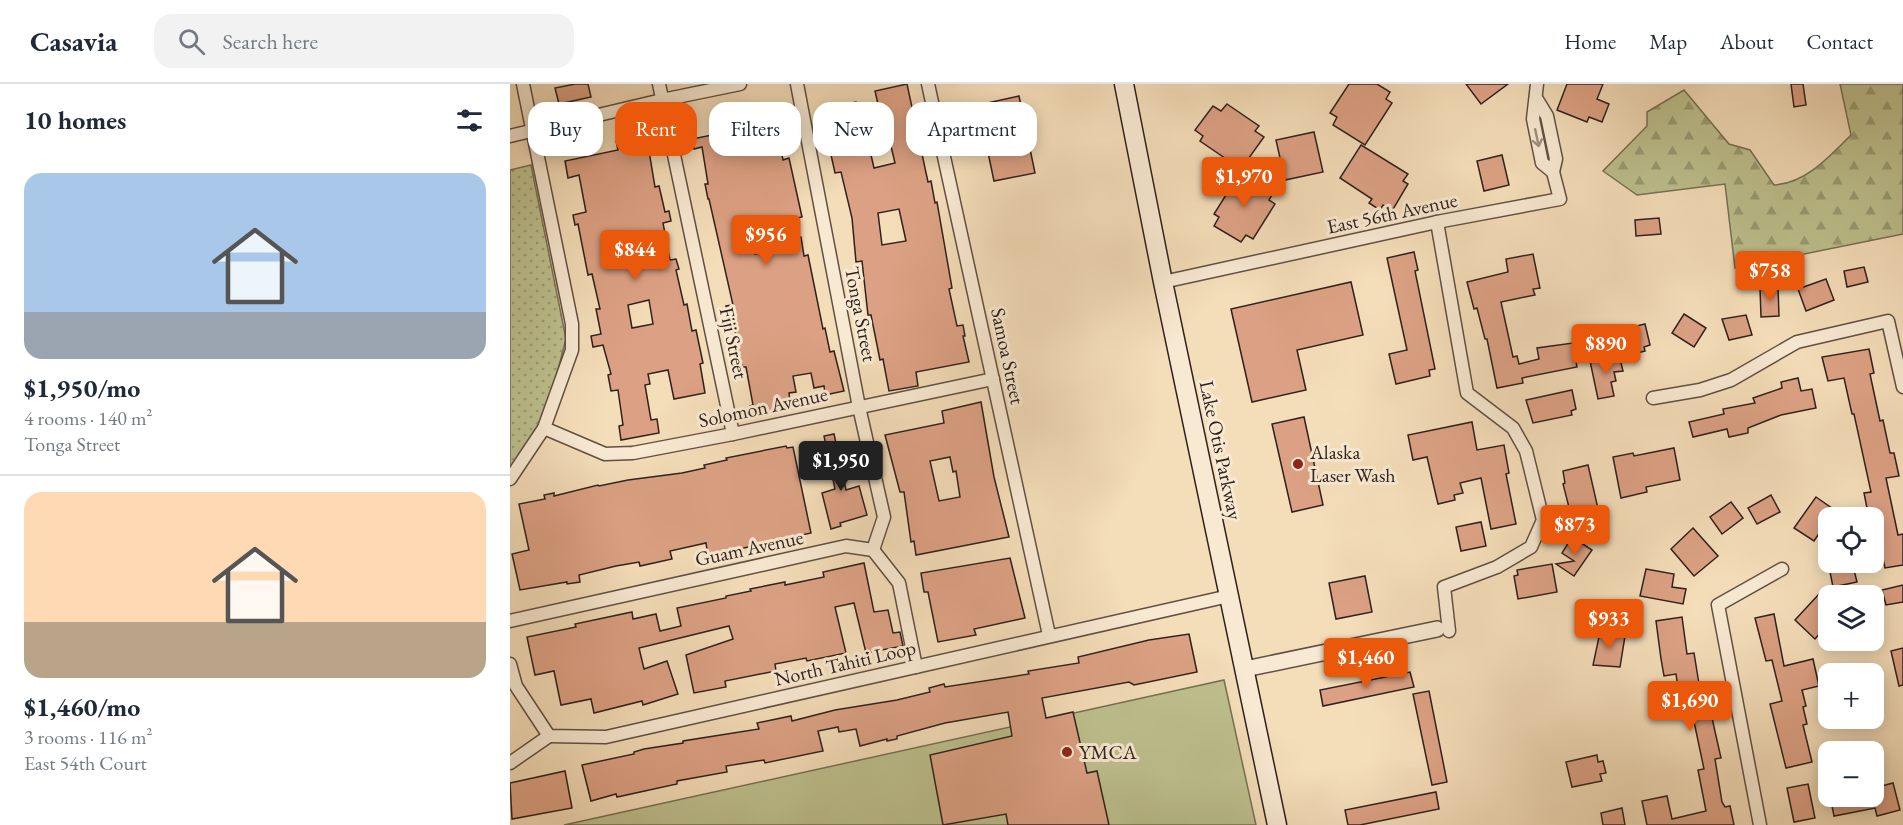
<!DOCTYPE html>
<html lang="en">
<head>
<meta charset="utf-8">
<style>
  :root { --surface:#fff; --page:#f2f2f3; --text:#1f2937; --muted:#747a83; --line:#e0e1e3; --accent:#ea580c }
  body { margin:0; font-family:"EB Garamond",serif; background:var(--page); color:var(--text); height:100vh; display:flex; flex-direction:column; font-size:22px; white-space:nowrap }
  * { box-sizing:border-box; margin:0 }
  p { font-size:20px; color:var(--muted) }
  .icon { flex:none; width:33px; height:33px; fill:none; stroke:currentColor; stroke-width:2; stroke-linecap:round; stroke-linejoin:round }
  .map { position:relative; flex:1; overflow:hidden }
  .sheet { display:flex; flex-direction:column; background:var(--surface); width:510px }
  .sheet>* { flex:none }
  .hud { position:absolute; left:18px; top:18px; width:570px; height:54px; display:flex; gap:12px }
  .tools { position:absolute; left:1308px; top:423px; display:grid; gap:12px }
  .tools a { display:grid; place-items:center; width:66px; height:66px; border-radius:12px; background:var(--surface); box-shadow:0 3px 15px #0003; font-size:30px }
  .price { position:absolute; translate:-50% -51px; padding:0 14px; border-radius:6px; background:var(--accent); color:#fff; font-size:20px; line-height:39px; filter:drop-shadow(0 2px 3px #0008) }
  .price::after { content:''; position:absolute; left:50%; top:36px; width:18px; height:14px; margin-left:-9px; background:inherit; clip-path:polygon(0 0,100% 0,50% 100%) }
  .price.current { background:#222; color:#fff }
  ul { padding:0; list-style:none }
  li { display:grid; align-content:center; gap:12px; height:318px; padding:0 24px }
  li+li { border-top:2px solid var(--line) }
  li span { display:grid; place-items:center; height:186px; border-radius:18px; color:#555 }
  li>.icon { margin-inline-start:auto }
  span .icon { width:108px; height:108px; fill:#fffc; stroke-width:1 }
  li b { font-size:26px }
  h2 { display:flex; justify-content:space-between; align-items:center; height:72px; padding:0 24px; font-size:26px }
  .tag { padding:0 21px; border-radius:18px; background:var(--surface); box-shadow:0 3px 15px #0003; font-size:21px; line-height:54px }
  .tag.current { background:var(--accent); color:#fff }
  header { display:flex; align-items:center; gap:36px; box-sizing:border-box; height:84px; padding:0 30px; background:var(--surface); border-bottom:2px solid var(--line) }
  header strong { font-size:28px }
  nav { display:flex; gap:33px; margin-inline-start:auto; font-size:21px }
  .search { width:420px; height:54px; background:var(--page); display:flex; align-items:center; gap:15px; box-sizing:border-box; padding:0 21px; border-radius:18px; color:var(--muted); font-size:22px }
  main { display:flex; flex:1; min-height:0 }
  .map>svg:first-child { display:block }
  .green { fill:#bdc08e; stroke:#767055; stroke-width:1.5 }
  .forest { fill:url(#forest-firs); stroke:#767055; stroke-width:1.5 }
  .park { fill:url(#park-dots); stroke:#767055; stroke-width:1.5 }
  .building { fill:#dca184; stroke:#2f211c; stroke-width:1.5; fill-rule:evenodd }
  .lines { fill:none; stroke-linecap:round; stroke-linejoin:round }
  .minor-casing { stroke:#605043; stroke-width:15 }
  .tertiary-casing { stroke:#605043; stroke-width:18 }
  .secondary-casing { stroke:#2f211c; stroke-width:21 }
  .minor { stroke:#f8e9d2; stroke-width:12 }
  .tertiary { stroke:#f8e9d2; stroke-width:15 }
  .secondary { stroke:#f8e9d2; stroke-width:18 }
  .oneway { stroke:#9e8f80 }
  .poi-dot { fill:#8f2418; stroke:#f8e9d2; stroke-width:2 }
  .labels { text-anchor:middle; dominant-baseline:central; stroke-width:6; stroke-linejoin:round; paint-order:stroke }
  .street-label { font-size:20px; fill:#2f211c; stroke:#f8e9d2 }
  .poi-label { font-size:20px; fill:#2f211c; stroke:#f8e9d2; text-anchor:start }
</style>
</head>
<body>
<header>
<strong>Casavia</strong>
<div class="search"><svg class="icon" aria-label="search" viewBox="0 0 24 24"><circle cx="10" cy="10" r="6"/><path d="M15 15l6 6"/></svg>Search here</div>
<nav><a>Home</a><a>Map</a><a>About</a><a>Contact</a></nav>
</header>
<main>
<section class="sheet">
<h2>10 homes<svg class="icon" aria-label="filters" viewBox="0 0 24 24"><path d="M4 7h16M4 17h16"/><circle cx="9" cy="7" r="2"/><circle cx="15" cy="17" r="2"/></svg></h2>
<ul>
<li><span style="background:linear-gradient(#a9c7e8 75%,#9aa5b1 0)"><svg class="icon" aria-label="home" viewBox="0 0 24 24"><path d="M3 11l9-7 9 7M6 9v11h12V9"/></svg></span><div><b>$1,950/mo</b><p>4 rooms · 140 m²</p><p>Tonga Street</p></div></li>
<li><span style="background:linear-gradient(#ffd9b3 70%,#b9a48a 0)"><svg class="icon" aria-label="home" viewBox="0 0 24 24"><path d="M3 11l9-7 9 7M6 9v11h12V9"/></svg></span><div><b>$1,460/mo</b><p>3 rooms · 116 m²</p><p>East 54th Court</p></div></li>
</ul>
</section>
<div class="map">
<svg width="1393" height="741" viewBox="0 0 1393 741">
  <defs>
    <pattern id="forest-firs" width="22" height="20" patternUnits="userSpaceOnUse" patternTransform="scale(1.5)"><rect width="22" height="20" fill="#bdc08e"/><path d="M5 1l3.5 6h-7zM16 11l3.5 6h-7z" fill="#9a9c73"/></pattern>
    <pattern id="park-dots" width="8" height="8" patternUnits="userSpaceOnUse" patternTransform="scale(1.5)"><rect width="8" height="8" fill="#bdc08e"/><path d="M2 2h.1M6 6h.1" fill="none" stroke="#9a9c73" stroke-width="1.8" stroke-linecap="round"/></pattern>
  </defs>
  <rect width="100%" height="100%" fill="#f4ddb9"/>
  <filter id="stains"><feTurbulence type="fractalNoise" baseFrequency=".00333" numOctaves="4"/><feColorMatrix values="0 0 0 0 .2 0 0 0 0 .09 0 0 0 0 .02 0 0 0 .5 -.17"/></filter>
  <radialGradient id="worn" r=".72"><stop offset=".6" stop-color="#630" stop-opacity="0"/><stop offset="1" stop-color="#630" stop-opacity=".3"/></radialGradient>
  <!-- green -->
  <polygon class="green" points="714,596 746,741 54,741"/>
  <!-- forest -->
  <path class="forest" d="M1330,0H1393V150L1225,184L1215,100L1127,111L1093,87L1137,42V28L1174,6L1219,60L1240,66L1264,101C1296,99 1319,73 1341,51Z"/>
  <!-- park -->
  <polygon class="park" points="21,81 56,255 34,339 0,388 0,86"/>
  <!-- building -->
  <g class="building">
    <polygon points="65,0 78,0 81,13 49,20 45,4"/>
    <path d="M397,0L418,98L421,97L425,119L427,118L442,204L439,205L447,242L453,241L455,252H453L459,278L406,288L408,302L379,307L373,275L370,276L361,231H358L352,177L346,178L342,134L331,88L325,89L317,53L323,52L318,23L346,18L351,46L355,45L364,84L385,79L376,41L373,42L365,7ZM389,125L396,157L372,161L368,129Z"/>
    <polygon points="839,0 867,0 880,8 876,15 882,19 855,61 823,41 827,33 820,29"/>
    <polygon points="956,0 998,0 971,20"/>
    <polygon points="1057,0 1093,0 1087,15 1099,20 1092,38 1079,33 1077,38 1047,26"/>
    <polygon points="1281,0 1293,0 1296,21 1284,23"/>
    <polygon points="509,12 525,89 484,97 468,21"/>
    <polygon points="717,20 749,42 745,47 754,53 731,85 690,57 693,52 685,46 703,22 711,27"/>
    <polygon points="263,28 273,76 279,74 292,133 226,147 230,164 244,161 245,170 264,166 263,158 291,153 294,172 298,171 313,245 315,244 320,268 324,267 334,307 315,311 314,302 304,304 301,289 283,292 286,308 279,309 281,325 242,331 240,322 243,321 236,283 232,283 222,232 218,233 216,222 223,221 199,115 198,115 195,100 198,100 192,63 184,65 182,55 237,44 235,33"/>
    <polygon points="804,48 813,88 775,96 766,56"/>
    <path d="M140,50L143,66L139,67L145,103L149,102L155,128L159,127L161,137L153,139L160,176L166,175L169,185L166,186L174,221L177,220L182,247L186,246L193,279L190,280L195,309L164,315L158,286L138,290L140,300L135,301L141,336L147,335L149,349L111,356L109,342L113,341L108,306L101,307L98,291L101,290L93,261L83,263L81,252L91,250L86,225H90L82,190L78,191L68,140L65,141L63,131L76,128L69,91L58,94L55,77L108,66L106,57ZM139,216L143,240L122,244L118,221Z"/>
    <polygon points="851,61 898,90 893,97 898,100 882,127 873,121 870,126 859,119 862,115 830,94"/>
    <polygon points="992,71 999,101 974,107 967,77"/>
    <polygon points="731,87 764,108 759,116 765,120 743,155 736,151 731,158 704,142 709,133 704,130"/>
    <polygon points="1149,134 1151,150 1126,152 1125,136"/>
    <polygon points="904,168 908,186 905,187 925,285 919,286 920,292 886,300 879,270 897,266 877,174"/>
    <polygon points="1023,170 1030,204 1023,205 1025,211 991,218 1003,273 1007,272 1009,280 1029,275 1027,264 1063,259 1067,283 1012,294 1013,299 987,304 977,255 975,255 967,224 964,225 957,198 998,188 996,175"/>
    <polygon points="1354,183 1358,198 1337,203 1334,187"/>
    <polygon points="1316,195 1324,216 1296,227 1288,205"/>
    <polygon points="841,198 853,251 787,266 796,306 742,318 721,225"/>
    <polygon points="1268,203 1269,232 1251,233 1250,204"/>
    <polygon points="1174,230 1196,244 1184,263 1162,249"/>
    <polygon points="1236,231 1242,251 1219,256 1212,235"/>
    <polygon points="1135,240 1140,261 1134,263 1135,267 1120,271 1114,245"/>
    <polygon points="1359,265 1364,289 1360,290 1370,337 1373,336 1380,369 1384,369 1389,392 1376,394 1388,451 1393,450 1393,481 1375,484 1364,434 1359,434 1354,409 1361,408 1344,330 1342,330 1334,294 1318,297 1312,273"/>
    <polygon points="1109,271 1113,287 1104,288 1106,297 1101,298 1104,312 1088,315 1080,277"/>
    <polygon points="1288,294 1291,307 1302,305 1306,324 1271,331 1238,344 1238,349 1219,353 1217,345 1183,353 1179,338 1214,330 1213,325 1245,319 1243,314 1272,304 1271,298"/>
    <polygon points="1062,306 1066,325 1061,327 1062,331 1023,339 1016,316"/>
    <path d="M471,318L484,393L499,453L406,471L404,457L401,458L394,408H390L375,351L434,339L432,327ZM440,373L443,388L446,387L450,413L429,417L420,377Z"/>
    <polygon points="794,333 813,421 782,428 762,340"/>
    <polygon points="962,338 967,366 994,361 999,389 996,390 1006,440 981,445 971,394 950,399 953,409 944,411 945,416 928,420 917,373 903,376 898,351"/>
    <polygon points="324,350 336,406 349,402 357,431 330,439 331,442 321,445 312,409 325,405 314,352"/>
    <polygon points="276,362 277,364 283,363 301,449 198,472 196,459 160,467 162,475 130,482 129,478 106,482 69,491 70,498 57,500 57,498 10,506 2,470 19,466 9,420 35,415 34,411 44,409 44,412 88,401 89,402 118,396 172,389 195,384 194,381 217,376 216,374"/>
    <polygon points="1164,364 1170,396 1136,403 1137,408 1111,414 1103,373 1123,369 1124,372"/>
    <polygon points="1078,381 1092,442 1066,448 1077,432 1062,435 1053,400 1055,399 1053,387"/>
    <polygon points="1261,411 1270,428 1247,440 1238,424"/>
    <polygon points="1306,413 1336,434 1318,434 1318,450 1312,445 1304,457 1284,444"/>
    <polygon points="1221,418 1233,434 1212,450 1200,433"/>
    <polygon points="971,438 976,462 951,467 946,443"/>
    <polygon points="1183,444 1208,472 1184,492 1161,465"/>
    <polygon points="1062,453 1082,466 1064,492 1046,480 1064,477 1052,469"/>
    <polygon points="500,474 515,534 464,545 466,551 428,558 418,508 414,508 411,489"/>
    <polygon points="1318,478 1342,478 1347,498 1323,503"/>
    <polygon points="354,479 364,528 378,526 383,549 390,548 393,562 356,569 344,519 325,523 336,569 297,577 296,574 265,580 266,587 215,597 216,603 184,609 176,571 223,555 219,542 129,564 134,585 157,577 168,610 133,621 132,617 84,629 81,615 51,621 44,587 25,591 17,553 66,543 65,540 122,528 123,535 146,530 150,547 171,542 167,524 216,514 216,512 241,507 240,505 275,498 275,501 314,493 313,488"/>
    <polygon points="1042,480 1047,508 1008,515 1004,492 1008,491 1007,486"/>
    <polygon points="1136,485 1164,490 1162,503 1176,505 1173,520 1130,512"/>
    <polygon points="855,492 862,528 826,535 819,499"/>
    <polygon points="1393,501 1393,518 1376,521 1372,506"/>
    <polygon points="1309,510 1318,519 1318,540 1305,555 1285,536"/>
    <polygon points="1264,530 1274,582 1303,575 1309,602 1292,606 1296,622 1293,623 1297,640 1293,641 1302,678 1276,684 1260,620 1272,617 1262,576 1256,577 1245,534"/>
    <polygon points="1172,533 1177,570 1184,569 1190,606 1196,605 1204,643 1211,674 1205,675 1212,718 1215,723 1220,722 1224,741 1137,741 1132,717 1157,712 1162,735 1196,727 1188,686 1194,685 1183,633 1179,634 1173,604 1168,604 1166,590 1154,592 1151,575 1146,537"/>
    <polygon points="1090,548 1115,552 1110,583 1083,581"/>
    <polygon points="679,550 687,588 624,601 619,598 532,614 536,634 563,628 577,689 587,687 599,741 498,741 496,730 433,741 420,671 502,652 498,628 435,639 387,652 387,655 377,657 377,655 350,662 346,645 329,648 328,643 308,647 313,667 255,679 254,676 216,682 217,688 167,697 167,700 107,713 106,710 81,717 72,681 124,670 124,668 134,665 173,659 173,657 249,645 247,639 281,632 282,637 325,626 387,616 420,608 419,604 434,600 435,603 519,590 518,587 569,579 568,573 639,556"/>
    <polygon points="1393,564 1393,601 1389,602 1381,567"/>
    <polygon points="900,588 904,603 813,622 810,606"/>
    <polygon points="919,607 937,698 922,701 903,610"/>
    <polygon points="1087,671 1088,678 1093,677 1096,689 1090,690 1092,697 1062,703 1056,678"/>
    <polygon points="55,687 62,724 2,735 0,699"/>
    <polygon points="1383,699 1390,726 1367,732 1365,724 1324,732 1320,712 1364,712 1364,704"/>
    <polygon points="1298,700 1305,734 1284,738 1277,704"/>
    <polygon points="926,708 929,725 850,741 838,741 835,726"/>
    <polygon points="1112,724 1115,741 1093,741 1091,729"/>
  </g>
  <g class="lines">
    <defs>
      <g id="minor">
        <polyline points="149,0 223,350"/>
        <polyline points="287,0 349,323 374,433 363,466"/>
        <polyline points="418,0 539,551"/>
        <polyline points="1027,0 1023,35 1032,79 1043,88"/>
        <polyline points="0,52 152,16 230,0"/>
        <polyline points="927,138 957,309 1003,344 1016,367 1033,436 1021,463 987,483 934,503 939,547"/>
        <polyline points="653,198 927,138 1050,115 1043,88 1046,75 1037,32 1026,14"/>
        <polyline points="1143,314 1190,306 1221,296 1287,258 1378,237 1393,303"/>
        <polyline points="34,344 95,370 123,369 223,350 483,295"/>
        <polyline points="0,395 34,344 62,266 62,240 13,0"/>
        <polyline points="0,537 336,462 363,466 389,499 406,583"/>
        <polyline points="0,580 6,602 39,652 96,653 719,512"/>
        <polyline points="0,679 39,652"/>
        <polyline points="1250,741 1208,521 1272,485"/>
      </g>
      <polyline id="tertiary" points="735,585 927,545"/>
      <polyline id="secondary" points="614,0 653,198 767,741"/>
    </defs>
    <!-- minor casing -->
    <use href="#minor" class="minor-casing"/>
    <!-- tertiary casing -->
    <use href="#tertiary" class="tertiary-casing"/>
    <!-- secondary casing -->
    <use href="#secondary" class="secondary-casing"/>
    <!-- minor -->
    <use href="#minor" class="minor"/>
    <!-- tertiary -->
    <use href="#tertiary" class="tertiary"/>
    <!-- secondary -->
    <use href="#secondary" class="secondary"/>
  </g>
  <!-- one-way arrows -->
  <defs><path id="oneway-shaft" d="M-6 0H5M1.5-3L5.5 0L1.5 3" fill="none" stroke-width="1.6" stroke-linecap="round" stroke-linejoin="round" transform="scale(1.5)"/></defs>
  <use class="oneway" href="#oneway-shaft" transform="translate(1027 54) rotate(78)"/>
  <!-- markers -->
  <g class="poi-dot">
    <circle cx="788" cy="380" r="6"/>
    <circle cx="557" cy="668" r="6"/>
  </g>
  <g class="labels">
    <!-- street labels -->
    <g class="street-label">
      <text transform="translate(882 129) rotate(-12)">East 56th Avenue</text>
      <text transform="translate(351 230) rotate(79)">Tonga Street</text>
      <text transform="translate(224 259) rotate(78)">Fiji Street</text>
      <text transform="translate(498 272) rotate(78)">Samoa Street</text>
      <text transform="translate(253 323) rotate(-12)">Solomon Avenue</text>
      <text transform="translate(711 366) rotate(78)">Lake Otis Parkway</text>
      <text transform="translate(239 464) rotate(-12)">Guam Avenue</text>
      <text transform="translate(335 579) rotate(-13)">North Tahiti Loop</text>
    </g>
    <!-- poi labels -->
    <g class="poi-label">
      <text x="800" y="368">Alaska<tspan x="800" dy="23">Laser Wash</tspan></text>
      <text x="569" y="668">YMCA</text>
    </g>
  </g>
  <rect width="100%" height="100%" filter="url(#stains)"/>
  <rect width="100%" height="100%" fill="url(#worn)"/>
</svg>
<div class="tools">
<a><svg class="icon" aria-label="locate" viewBox="0 0 24 24"><circle cx="12" cy="12" r="6"/><path d="M12 2v4M12 18v4M2 12h4M18 12h4"/></svg></a>
<a><svg class="icon" aria-label="layers" viewBox="0 0 24 24"><path d="M12 4l9 5-9 5-9-5zM3 14l9 5 9-5"/></svg></a>
<a>+</a>
<a>−</a>
</div>
<b class="price" style="left:734px;top:124px">$1,970</b>
<b class="price" style="left:256px;top:182px">$956</b>
<b class="price" style="left:125px;top:197px">$844</b>
<b class="price" style="left:1260px;top:218px">$758</b>
<b class="price" style="left:1096px;top:291px">$890</b>
<b class="price current" style="left:331px;top:408px">$1,950</b>
<b class="price" style="left:1065px;top:472px">$873</b>
<b class="price" style="left:1099px;top:566px">$933</b>
<b class="price" style="left:856px;top:605px">$1,460</b>
<b class="price" style="left:1180px;top:648px">$1,690</b>
<div class="hud">
<a class="tag">Buy</a>
<a class="tag current">Rent</a>
<a class="tag">Filters</a>
<a class="tag">New</a>
<a class="tag">Apartment</a>
</div>
</div>
</main>
</body>
</html>
